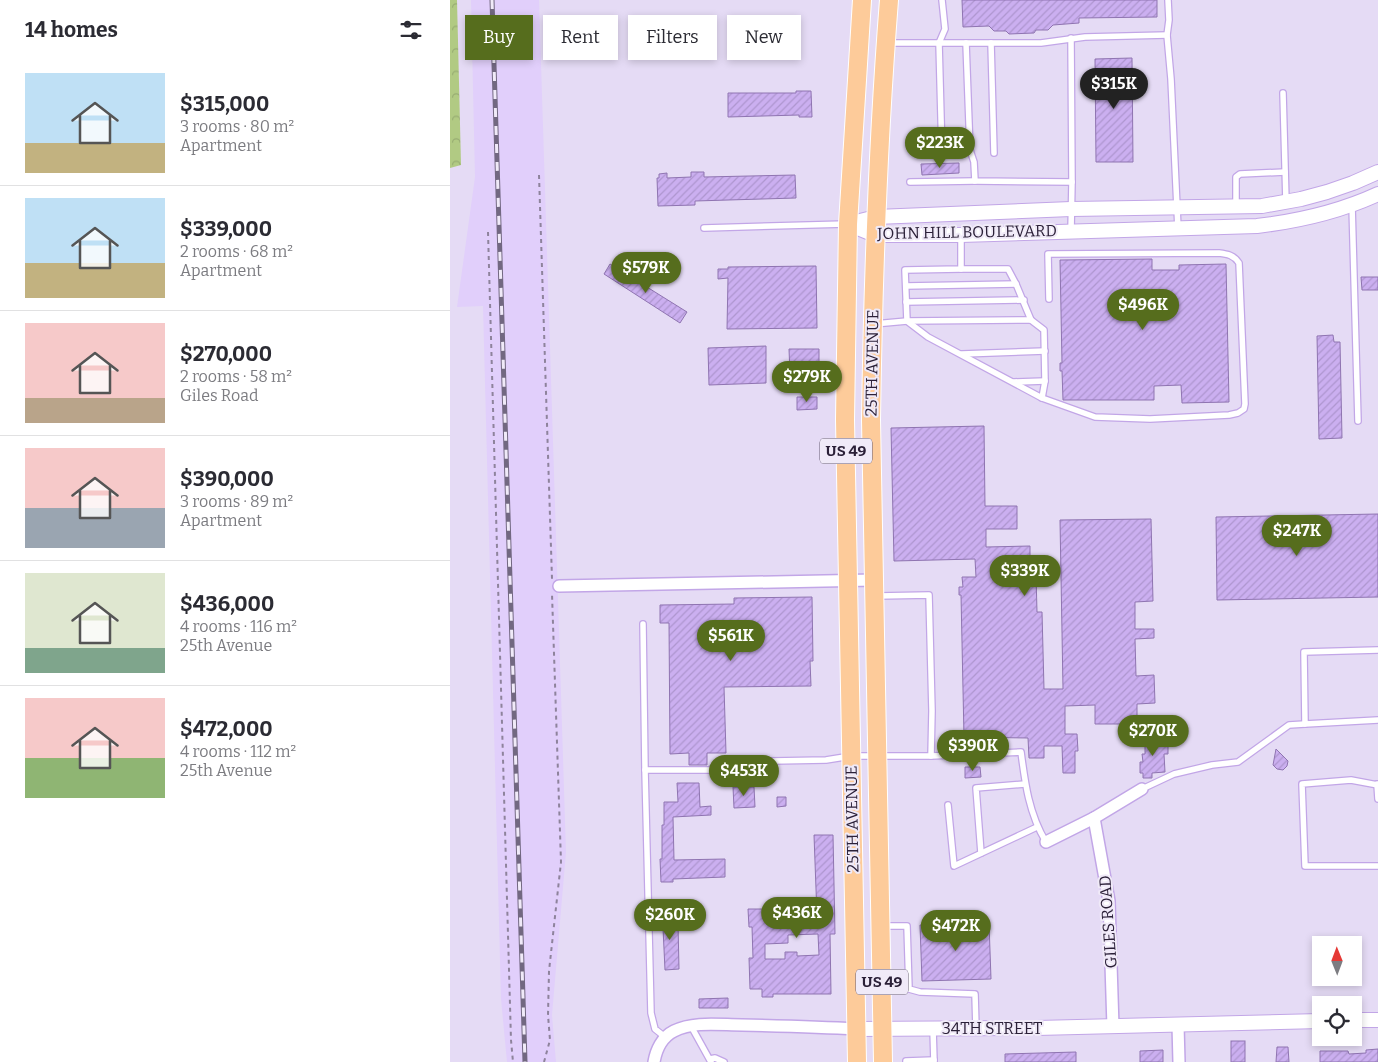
<!DOCTYPE html>
<html lang="en">
<head>
<meta charset="utf-8">
<style>
  :root { --surface:#fff; --page:#f7f7f7; --text:#2b2b33; --muted:#7c7c81; --line:#e1e1e2; --accent:#566d1d }
  body { margin:0; font-family:Bitter,serif; background:var(--page); color:var(--text); height:100vh; display:flex; flex-direction:column; font-size:19px; white-space:nowrap }
  * { box-sizing:border-box; margin:0 }
  p { font-size:16px; color:var(--muted) }
  .icon { flex:none; width:28px; height:28px; fill:none; stroke:currentColor; stroke-width:2; stroke-linecap:round; stroke-linejoin:round }
  .map { position:relative; flex:1; overflow:hidden }
  .panel { display:flex; flex-direction:column; background:var(--surface); width:450px }
  .panel>* { flex:none }
  .guide { position:absolute; left:15px; top:15px; width:475px; height:45px; display:flex; gap:10px }
  .needle { width:32px; rotate:359deg }
  .tools { position:absolute; left:862px; top:936px; display:grid; gap:10px }
  .tools a { display:grid; place-items:center; width:50px; height:50px; border-radius:0px; background:var(--surface); box-shadow:0 2px 8px #0003; font-size:25px }
  .price { position:absolute; translate:-50% -42px; padding:0 11px; border-radius:18px; background:var(--accent); color:#fff; font-size:16px; line-height:32px; filter:drop-shadow(0 1px 2px #0008) }
  .price::after { content:''; position:absolute; left:50%; top:30px; width:15px; height:11px; margin-left:-8px; background:inherit; clip-path:polygon(0 0,100% 0,50% 100%) }
  .price.active { background:#222; color:#fff }
  ul { padding:0; list-style:none }
  li { display:flex; align-items:center; gap:15px; height:125px; padding:0 25px }
  li+li { border-top:1px solid var(--line) }
  li span { display:grid; place-items:center; flex:none; width:140px; height:100px; border-radius:0px; color:#555 }
  li>.icon { margin-inline-start:auto }
  span .icon { width:60px; height:60px; fill:#fffc; stroke-width:1 }
  li b { font-size:21px }
  h2 { display:flex; justify-content:space-between; align-items:center; height:60px; padding:0 25px; font-size:21px }
  .pill { padding:0 18px; border-radius:0px; background:var(--surface); box-shadow:0 2px 8px #0003; font-size:18px; line-height:45px }
  .pill.active { background:var(--accent); color:#fff }
  main { display:flex; flex:1; min-height:0 }
  .map>svg:first-child { display:block }
  .built { fill:#e1cffb }
  .forest { fill:url(#forest-crowns) }
  .building { fill:url(#building-hatch); stroke:#8f74b1; fill-rule:evenodd }
  .lines { fill:none; stroke-linecap:round; stroke-linejoin:round }
  .service-casing { stroke:#c2a6e7; stroke-width:8 }
  .minor-casing { stroke:#c2a6e7; stroke-width:14 }
  .tertiary-casing { stroke:#c2a6e7; stroke-width:16 }
  .primary-casing { stroke:#fff; stroke-width:20 }
  .path { stroke:#8e839c; stroke-width:2; stroke-dasharray:4 4; stroke-linecap:butt }
  .service { stroke:#fff; stroke-width:5.5 }
  .minor { stroke:#fff; stroke-width:11 }
  .tertiary { stroke:#fff; stroke-width:14 }
  .primary { stroke:#fdcb9a; stroke-width:18 }
  .rail-casing { stroke:#726881; stroke-width:5 }
  .rail { stroke:#f0eaf8; stroke-width:3; stroke-dasharray:9; stroke-linecap:butt }
  .labels { text-anchor:middle; dominant-baseline:central; stroke-width:4; stroke-linejoin:round; paint-order:stroke }
  .shield { fill:#f0eaf8; stroke:#665d72; stroke-width:1 }
  .shield-label { font-size:15px; font-weight:bold; fill:#2b2038 }
  .street-label { font-size:16px; fill:#2b2038; stroke:#f0eaf8 }
</style>
</head>
<body>
<main>
<section class="panel">
<h2>14 homes<svg class="icon" aria-label="filters" viewBox="0 0 24 24"><path d="M4 7h16M4 17h16"/><circle cx="9" cy="7" r="2"/><circle cx="15" cy="17" r="2"/></svg></h2>
<ul>
<li><span style="background:linear-gradient(#bfe0f5 70%,#c2b280 0)"><svg class="icon" aria-label="home" viewBox="0 0 24 24"><path d="M3 11l9-7 9 7M6 9v11h12V9"/></svg></span><div><b>$315,000</b><p>3 rooms · 80 m²</p><p>Apartment</p></div></li>
<li><span style="background:linear-gradient(#bfe0f5 65%,#c2b280 0)"><svg class="icon" aria-label="home" viewBox="0 0 24 24"><path d="M3 11l9-7 9 7M6 9v11h12V9"/></svg></span><div><b>$339,000</b><p>2 rooms · 68 m²</p><p>Apartment</p></div></li>
<li><span style="background:linear-gradient(#f6c9c9 75%,#b9a48a 0)"><svg class="icon" aria-label="home" viewBox="0 0 24 24"><path d="M3 11l9-7 9 7M6 9v11h12V9"/></svg></span><div><b>$270,000</b><p>2 rooms · 58 m²</p><p>Giles Road</p></div></li>
<li><span style="background:linear-gradient(#f6c9c9 60%,#9aa5b1 0)"><svg class="icon" aria-label="home" viewBox="0 0 24 24"><path d="M3 11l9-7 9 7M6 9v11h12V9"/></svg></span><div><b>$390,000</b><p>3 rooms · 89 m²</p><p>Apartment</p></div></li>
<li><span style="background:linear-gradient(#dfe7d0 75%,#7fa58c 0)"><svg class="icon" aria-label="home" viewBox="0 0 24 24"><path d="M3 11l9-7 9 7M6 9v11h12V9"/></svg></span><div><b>$436,000</b><p>4 rooms · 116 m²</p><p>25th Avenue</p></div></li>
<li><span style="background:linear-gradient(#f6c9c9 60%,#8fb573 0)"><svg class="icon" aria-label="home" viewBox="0 0 24 24"><path d="M3 11l9-7 9 7M6 9v11h12V9"/></svg></span><div><b>$472,000</b><p>4 rooms · 112 m²</p><p>25th Avenue</p></div></li>
</ul>
</section>
<div class="map">
<svg width="928" height="1062" viewBox="0 0 928 1062">
  <defs>
    <pattern id="forest-crowns" width="20" height="18" patternUnits="userSpaceOnUse" patternTransform="scale(1.25)"><rect width="20" height="18" fill="#b1ca83"/><path d="M2 6a3 3 0 1 1 6 0M12 15a3 3 0 1 1 6 0" fill="none" stroke="#98ad72"/></pattern>
    <pattern id="building-hatch" width="6" height="6" patternUnits="userSpaceOnUse" patternTransform="scale(1.25)"><rect width="6" height="6" fill="#cbaff0"/><path d="M-1 1l2-2M0 6l6-6M5 7l2-2" fill="none" stroke="#ae96cf"/></pattern>
  </defs>
  <rect width="100%" height="100%" fill="#e5dbf5"/>
  <!-- built -->
  <polygon class="built" points="21,0 89,0 116,852 102,1015 106,1062 57,1062 51,999 33,306 7,307 25,177"/>
  <!-- forest -->
  <polygon class="forest" points="0,0 7,0 11,165 0,168"/>
  <!-- building -->
  <g class="building">
    <polygon points="512,0 707,0 707,17 629,18 629,23 603,25 598,30 586,30 584,33 559,34 556,31 544,31 539,26 513,27"/>
    <polygon points="682,58 683,162 646,162 645,59"/>
    <polygon points="346,91 361,91 362,117 349,117 349,115 278,117 278,93 346,93"/>
    <polygon points="509,163 509,173 472,175 471,164"/>
    <polygon points="241,172 254,172 254,177 345,175 346,198 245,201 245,205 208,206 207,178 209,178 209,174 217,173 217,178 241,177"/>
    <polygon points="702,259 702,270 729,270 729,265 776,264 779,402 732,403 731,385 704,386 704,400 613,400 612,371 610,371 610,363 612,363 610,260"/>
    <polygon points="160,264 237,312 230,323 154,274"/>
    <polygon points="366,266 367,328 277,329 278,278 268,279 268,269 278,269 278,267"/>
    <polygon points="911,277 928,277 928,290 912,290"/>
    <polygon points="883,335 884,342 890,342 892,438 869,439 867,336"/>
    <polygon points="316,346 316,383 259,385 258,348"/>
    <polygon points="339,349 369,349 369,373 340,374"/>
    <polygon points="347,397 367,397 367,409 347,410"/>
    <polygon points="534,426 535,506 567,506 567,529 536,529 536,547 580,546 580,575 586,575 587,612 592,612 594,689 613,689 610,520 701,519 703,601 685,602 685,629 704,629 704,638 685,639 686,676 704,675 705,703 687,704 687,734 675,734 675,724 645,724 645,705 615,706 615,734 627,734 628,751 625,751 625,773 613,773 612,746 594,746 594,758 579,758 578,738 514,737 511,595 509,595 509,587 513,587 512,577 526,577 525,559 444,561 441,428"/>
    <polygon points="928,514 928,597 767,600 766,517"/>
    <polygon points="362,597 363,661 360,661 361,686 274,687 276,753 257,753 257,765 239,765 239,753 220,754 219,623 210,623 210,605 284,604 284,598"/>
    <polygon points="695,737 713,737 713,746 718,746 718,754 714,754 715,772 702,773 702,778 693,778 693,773 690,773 690,762 693,762 692,754 695,754"/>
    <polygon points="826,749 838,761 837,766 833,770 827,769 823,765"/>
    <polygon points="515,767 530,767 531,777 515,778"/>
    <polygon points="227,783 249,783 250,807 261,806 261,815 223,817 224,860 275,859 275,877 223,879 223,882 211,882 210,859 212,859 212,825 214,825 214,802 228,802"/>
    <polygon points="283,787 304,787 305,807 284,808"/>
    <polygon points="327,797 336,797 336,806 327,807"/>
    <path d="M364,835H383L385,934H380L381,994H323V997H312V989H300L299,958H303L302,927H299L298,909H320L321,918L367,916ZM368,934L369,955L347,956V952H335V959H315V944L338,943V935Z"/>
    <polygon points="212,907 221,907 221,924 228,924 229,969 215,970"/>
    <polygon points="539,923 541,979 472,981 470,925"/>
    <polygon points="278,998 278,1008 249,1008 249,999"/>
    <rect x="781" y="1041" width="14" height="21"/>
    <polygon points="827,1047 838,1047 839,1062 826,1062"/>
    <polygon points="928,1049 928,1062 870,1062 870,1051 898,1051 899,1054 916,1053 916,1050"/>
    <polygon points="713,1050 713,1062 690,1062 690,1051"/>
    <polygon points="626,1052 626,1062 555,1062 555,1054"/>
  </g>
  <g class="lines">
    <defs>
      <g id="service">
        <polyline points="492,0 495,29 489,43 492,155"/>
        <polyline points="718,0 719,20 717,35 721,79 728,229"/>
        <polyline points="621,38 622,182"/>
        <polyline points="438,43 591,43 635,37 717,35"/>
        <polyline points="516,43 520,150 524,162 525,181 622,182 621,230"/>
        <polyline points="541,43 544,153"/>
        <polyline points="833,93 836,202"/>
        <polyline points="460,182 525,181"/>
        <polyline points="902,205 908,421"/>
        <polyline points="786,206 786,177 790,174 835,172"/>
        <polyline points="254,228 396,224"/>
        <path d="M511,235V269L455,270L457,321L478,337L592,398L645,417L700,419L779,415L788,413L794,409L795,404L789,263C784,255 777,254 769,253L598,254L599,299"/>
        <polyline points="511,269 558,269 566,284 581,320 594,330 595,381 592,398"/>
        <polyline points="456,286 566,284"/>
        <polyline points="456,302 574,300"/>
        <polyline points="424,324 457,321 581,320"/>
        <polyline points="512,354 595,351"/>
        <polyline points="564,382 595,381"/>
        <polyline points="193,624 195,770"/>
        <polyline points="928,650 854,652 855,724 928,720"/>
        <path d="M481,756L571,752C575,783 579,814 596,842"/>
        <polyline points="927,784 928,799"/>
        <polyline points="928,785 901,780 852,784 855,866 928,866"/>
        <polyline points="692,789 724,774 762,765 788,762 839,725 855,724"/>
        <polyline points="498,805 504,866 587,827"/>
        <polyline points="531,853 526,788 575,784"/>
        <polyline points="433,926 457,926 459,989 470,992 525,994 526,1028"/>
        <polyline points="241,1026 261,1062"/>
        <polyline points="483,1029 484,1062"/>
        <polyline points="215,1037 205,1029 201,1013 195,770 260,770 268,764 322,761 376,760 401,756 481,756 482,711 479,595 428,596"/>
        <polyline points="260,1059 265,1058 274,1062"/>
        <polyline points="456,1062 456,1061 484,1060"/>
      </g>
      <g id="minor">
        <polyline points="109,586 424,580"/>
        <polyline points="644,818 659,901 663,1027"/>
        <polyline points="596,842 644,818 692,789"/>
        <polyline points="728,1025 729,1062"/>
        <path d="M204,1062C206,1050 212,1037 224,1031C244,1021 270,1025 292,1025C330,1026 368,1027 406,1029"/>
      </g>
      <g id="tertiary">
        <path d="M398,224L425,235H511L807,226C849,221 889,212 928,194"/>
        <polyline points="398,224 426,217 621,209 812,206 851,199 877,192 903,183 928,172"/>
        <polyline points="904,1020 928,1020"/>
        <polyline points="406,1029 587,1028 871,1021"/>
      </g>
      <g id="primary">
        <polyline points="407,1062 395,420 398,224 412,0"/>
        <path d="M433,1062L421,420C423,279 428,140 439,0"/>
      </g>
    </defs>
    <!-- service casing -->
    <use href="#service" class="service-casing"/>
    <!-- minor casing -->
    <use href="#minor" class="minor-casing"/>
    <!-- tertiary casing -->
    <use href="#tertiary" class="tertiary-casing"/>
    <!-- primary casing -->
    <use href="#primary" class="primary-casing"/>
    <!-- path -->
    <g class="path">
      <polyline points="89,175 102,579"/>
      <polyline points="38,232 61,1040 63,1062"/>
      <polyline points="94,1062 100,1040 98,1015 99,971 111,862 102,594"/>
    </g>
    <!-- service -->
    <use href="#service" class="service"/>
    <!-- minor -->
    <use href="#minor" class="minor"/>
    <!-- tertiary -->
    <use href="#tertiary" class="tertiary"/>
    <!-- primary -->
    <use href="#primary" class="primary"/>
    <defs>
      <polyline id="rail" points="42,0 75,1062"/>
    </defs>
    <!-- rail casing -->
    <use href="#rail" class="rail-casing"/>
    <!-- rail -->
    <use href="#rail" class="rail"/>
  </g>
  <g class="labels">
    <!-- shield labels -->
    <g class="shield">
      <rect x="370" y="438.5" width="52" height="25" rx="4"/>
      <rect x="406" y="969.5" width="52" height="25" rx="4"/>
    </g>
    <g class="shield-label">
      <text x="396" y="451">US 49</text>
      <text x="432" y="982">US 49</text>
    </g>
    <!-- street labels -->
    <g class="street-label">
      <text transform="translate(517 232) rotate(-1)">JOHN HILL BOULEVARD</text>
      <text transform="translate(422 363) rotate(-89)">25TH AVENUE</text>
      <text transform="translate(402 819) rotate(-91)">25TH AVENUE</text>
      <text transform="translate(658 922) rotate(-94)">GILES ROAD</text>
      <text x="542" y="1028">34TH STREET</text>
    </g>
  </g>
</svg>
<div class="tools">
<a><svg class="needle" viewBox="-14 -14 28 28"><path d="M0-13l5 13h-10z" fill="#e53935"/><path d="M0 13l5-13h-10z" fill="#7c7c81"/></svg></a>
<a><svg class="icon" aria-label="locate" viewBox="0 0 24 24"><circle cx="12" cy="12" r="6"/><path d="M12 2v4M12 18v4M2 12h4M18 12h4"/></svg></a>
</div>
<b class="price active" style="left:664px;top:110px">$315K</b>
<b class="price" style="left:490px;top:169px">$223K</b>
<b class="price" style="left:196px;top:294px">$579K</b>
<b class="price" style="left:693px;top:331px">$496K</b>
<b class="price" style="left:357px;top:403px">$279K</b>
<b class="price" style="left:847px;top:557px">$247K</b>
<b class="price" style="left:575px;top:597px">$339K</b>
<b class="price" style="left:281px;top:662px">$561K</b>
<b class="price" style="left:703px;top:757px">$270K</b>
<b class="price" style="left:523px;top:772px">$390K</b>
<b class="price" style="left:294px;top:797px">$453K</b>
<b class="price" style="left:347px;top:939px">$436K</b>
<b class="price" style="left:220px;top:941px">$260K</b>
<b class="price" style="left:506px;top:952px">$472K</b>
<div class="guide">
<a class="pill active">Buy</a>
<a class="pill">Rent</a>
<a class="pill">Filters</a>
<a class="pill">New</a>
</div>
</div>
</main>
</body>
</html>
